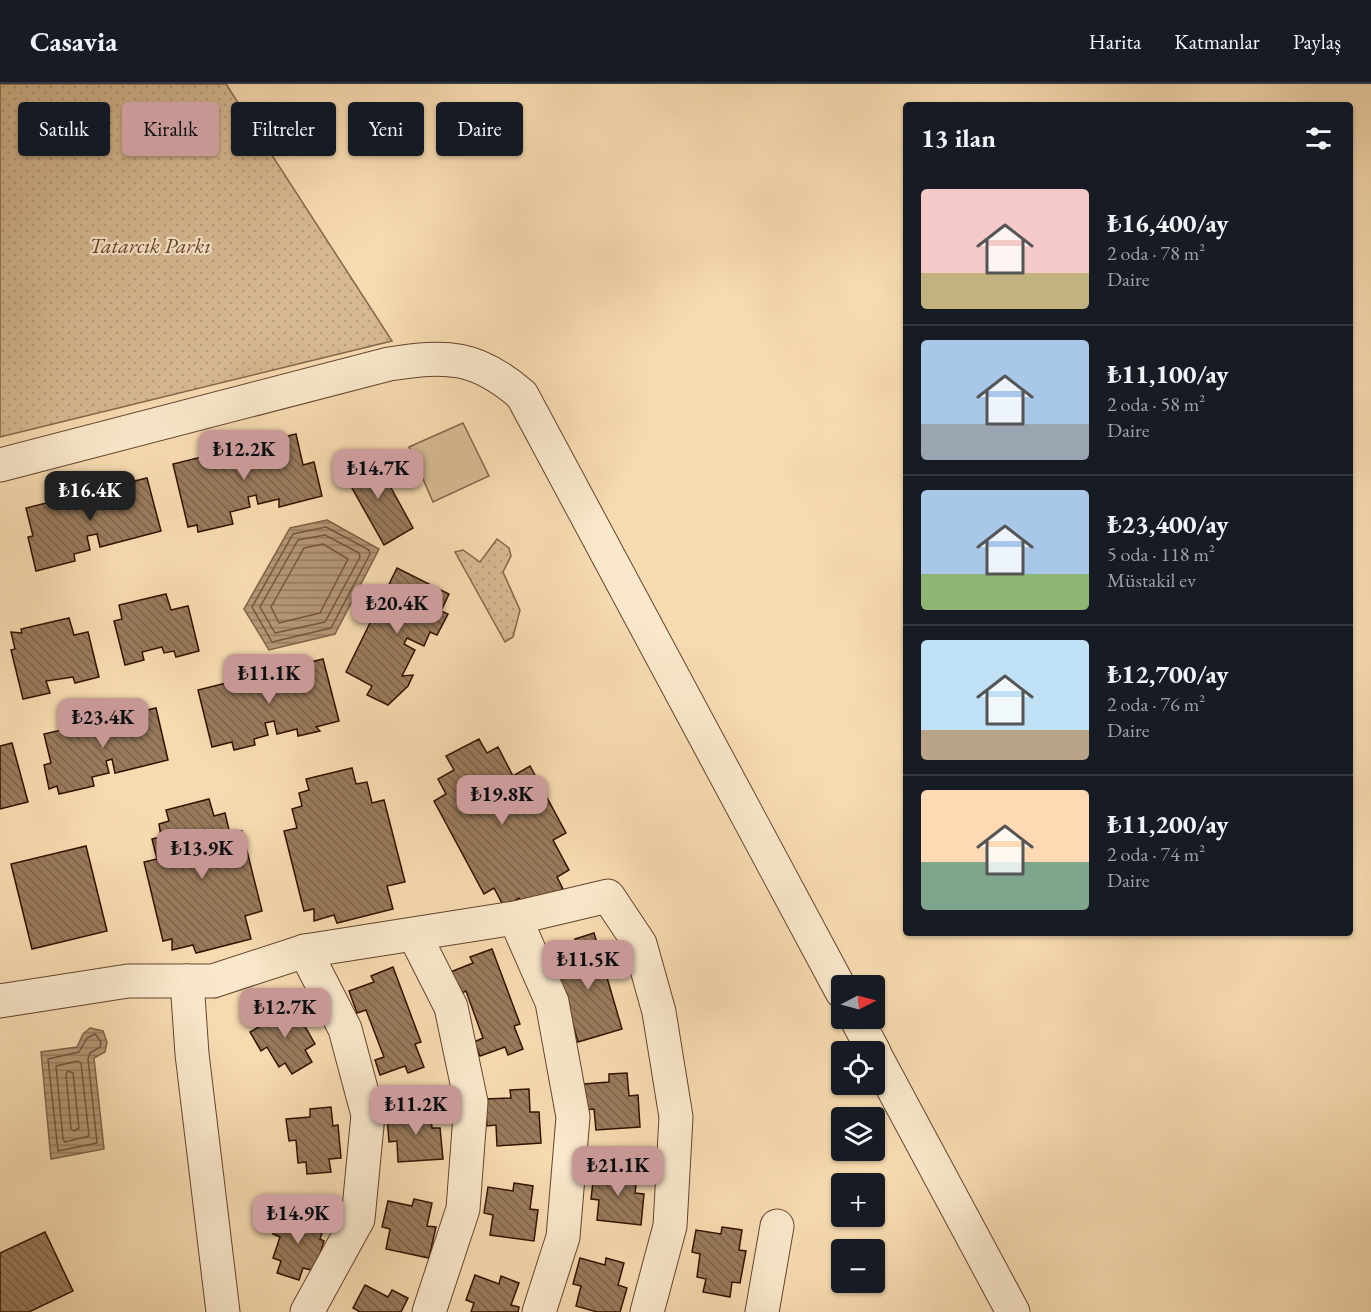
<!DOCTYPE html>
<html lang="tr">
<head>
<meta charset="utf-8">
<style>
  :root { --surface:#171b24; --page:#20242c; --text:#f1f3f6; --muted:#9ea1a6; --line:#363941; --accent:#c59692 }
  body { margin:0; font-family:"EB Garamond",serif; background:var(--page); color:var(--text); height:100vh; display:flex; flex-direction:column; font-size:22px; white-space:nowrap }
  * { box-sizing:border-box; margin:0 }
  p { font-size:20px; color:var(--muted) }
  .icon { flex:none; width:33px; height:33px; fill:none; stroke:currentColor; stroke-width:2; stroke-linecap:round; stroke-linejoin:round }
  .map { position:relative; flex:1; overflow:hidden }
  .sheet { position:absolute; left:903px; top:18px; width:450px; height:834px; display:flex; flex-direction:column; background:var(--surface); border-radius:6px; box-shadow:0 2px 4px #0004 }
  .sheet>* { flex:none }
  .top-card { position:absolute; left:18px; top:18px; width:570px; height:54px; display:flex; gap:12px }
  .needle { width:39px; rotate:84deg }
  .tools { position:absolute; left:831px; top:891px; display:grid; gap:12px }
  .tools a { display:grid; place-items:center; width:54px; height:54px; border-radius:6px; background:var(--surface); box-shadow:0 2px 4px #0004; font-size:30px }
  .price { position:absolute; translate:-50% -51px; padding:0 14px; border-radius:12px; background:var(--accent); color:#111; font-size:20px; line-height:39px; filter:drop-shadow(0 2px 3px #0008) }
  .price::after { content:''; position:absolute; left:50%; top:36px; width:18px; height:14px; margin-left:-9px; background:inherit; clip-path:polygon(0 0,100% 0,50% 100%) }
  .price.on { background:#222; color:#fff }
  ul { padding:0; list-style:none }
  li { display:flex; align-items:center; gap:18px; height:150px; padding:0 18px }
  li+li { border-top:2px solid var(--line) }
  li span { display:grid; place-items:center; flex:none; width:168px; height:120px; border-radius:6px; color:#555 }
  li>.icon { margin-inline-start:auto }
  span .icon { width:72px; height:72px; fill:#fffc; stroke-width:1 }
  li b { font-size:26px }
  h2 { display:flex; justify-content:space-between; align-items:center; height:72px; padding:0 18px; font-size:26px }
  .pill { padding:0 21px; border-radius:6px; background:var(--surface); box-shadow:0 2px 4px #0004; font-size:21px; line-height:54px }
  .pill.on { background:var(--accent); color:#111 }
  header { display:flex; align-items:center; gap:36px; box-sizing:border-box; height:84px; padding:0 30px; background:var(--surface); border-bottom:2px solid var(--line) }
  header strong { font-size:28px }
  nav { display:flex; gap:33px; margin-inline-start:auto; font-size:21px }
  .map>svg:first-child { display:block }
  .park { fill:url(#park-dots); stroke:#84664a; stroke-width:1.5 }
  .pitch { fill:#d6b992; stroke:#84664a; stroke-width:1.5 }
  .water { fill:url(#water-rules); stroke:#806247; stroke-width:1.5 }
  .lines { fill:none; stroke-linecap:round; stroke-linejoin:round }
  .shore { stroke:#74543c; stroke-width:1.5 }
  .building { fill:url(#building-back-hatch); stroke:#331202; stroke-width:1.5 }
  .minor-casing { stroke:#64442e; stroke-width:35 }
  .minor { stroke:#fae8cc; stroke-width:33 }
  .labels { text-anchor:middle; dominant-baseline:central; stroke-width:4.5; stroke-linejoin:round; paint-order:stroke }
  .park-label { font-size:22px; font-style:italic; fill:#64442d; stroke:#fae8cc }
</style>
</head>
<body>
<header>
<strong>Casavia</strong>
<nav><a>Harita</a><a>Katmanlar</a><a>Paylaş</a></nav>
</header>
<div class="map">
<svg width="1371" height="1228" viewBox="0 0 1371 1228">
  <defs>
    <pattern id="park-dots" width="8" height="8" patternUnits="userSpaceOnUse" patternTransform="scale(1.5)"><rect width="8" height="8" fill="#d6b992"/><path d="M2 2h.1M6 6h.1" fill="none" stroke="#b89e7c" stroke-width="1.8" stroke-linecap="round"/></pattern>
    <pattern id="water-rules" width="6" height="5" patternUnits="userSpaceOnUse" patternTransform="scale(1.5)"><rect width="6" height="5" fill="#b49775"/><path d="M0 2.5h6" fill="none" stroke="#937a5e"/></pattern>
    <pattern id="building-back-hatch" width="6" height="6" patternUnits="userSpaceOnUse" patternTransform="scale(1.5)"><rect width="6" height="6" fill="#997b5c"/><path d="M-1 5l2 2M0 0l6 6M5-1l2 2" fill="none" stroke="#7d634a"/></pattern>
  </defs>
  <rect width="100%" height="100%" fill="#f7dbb0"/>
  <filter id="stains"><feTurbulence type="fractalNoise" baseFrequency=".00333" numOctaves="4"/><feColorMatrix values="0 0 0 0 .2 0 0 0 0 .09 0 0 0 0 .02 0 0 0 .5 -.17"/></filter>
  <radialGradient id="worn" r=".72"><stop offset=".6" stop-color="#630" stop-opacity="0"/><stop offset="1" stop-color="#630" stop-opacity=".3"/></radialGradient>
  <!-- park -->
  <g class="park">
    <polygon points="0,0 226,0 392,257 0,353"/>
    <polygon points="497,455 509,464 511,472 503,488 520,526 513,553 505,558 455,468 463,466 480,478"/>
  </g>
  <!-- pitch -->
  <polygon class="pitch" points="463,339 489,392 433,418 409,363"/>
  <!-- water -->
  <g class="water">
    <polygon points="327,436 379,465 335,550 269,566 244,525 290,444"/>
    <polygon points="90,944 103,947 107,958 105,968 94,974 104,1065 51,1075 41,968 77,963 83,950"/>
  </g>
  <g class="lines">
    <!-- shore -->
    <g class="shore">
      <polygon points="326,443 369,466 370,470 331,544 272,558 252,523 293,450"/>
      <polygon points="325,451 359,469 360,473 325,538 275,549 260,523 298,456"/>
      <polygon points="323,460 348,475 320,529 279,539 271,523 304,464"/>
      <polygon points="95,950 101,958 100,963 90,969 88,975 97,1059 58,1067 48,975 79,968 87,954"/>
      <polygon points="78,977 81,979 89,1052 65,1058 63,1055 56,982"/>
      <polygon points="68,987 73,989 79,1044 74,1047 71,1045 66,990"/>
    </g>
  </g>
  <!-- building -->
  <g class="building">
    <polygon points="296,350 303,381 314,378 322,412 279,423 279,415 258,420 256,411 248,413 250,423 230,428 233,440 198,448 197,441 188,443 173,380"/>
    <polygon points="373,371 413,444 384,461 343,388"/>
    <polygon points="147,394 161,447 100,463 97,450 87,452 90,466 74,470 75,477 36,487 28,453 33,452 26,424"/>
    <polygon points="397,484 449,510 441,527 448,530 437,551 430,548 424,562 407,554 404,560 415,566 402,592 413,591 408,602 388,621 367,611 372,602 346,588"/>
    <polygon points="166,510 171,526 188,522 199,567 176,573 174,567 164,569 162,563 142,568 144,576 125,581 114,537 122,535 119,521"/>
    <polygon points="69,534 74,551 88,548 99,593 75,599 73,593 46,597 50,609 23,615 11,566 15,565 11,548 22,549 21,545"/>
    <polygon points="323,575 339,637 316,643 320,647 298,652 297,645 277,650 274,637 265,639 268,651 254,655 255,661 234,666 232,658 212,663 198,606"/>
    <polygon points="156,624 168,676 115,689 112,675 106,677 109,689 92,693 94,702 59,710 57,702 49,705 44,681 51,679 44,650"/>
    <polygon points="479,655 487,669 498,663 513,692 530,682 566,749 553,756 569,786 557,793 563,805 525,825 519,814 504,823 494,804 484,810 434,717 446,710 438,695 454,686 446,672"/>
    <polygon points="12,659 28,718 0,725 0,662"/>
    <polygon points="352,684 356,700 367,698 372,719 384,716 405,798 387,802 393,825 337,839 334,831 314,837 314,825 304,827 284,747 297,744 292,725 302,722 299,709 309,706 306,695"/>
    <polygon points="209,715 214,732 225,729 230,750 242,747 262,827 245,832 251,855 196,869 193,861 172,866 172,855 163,857 144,778 157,775 152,755 161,753 159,740 169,737 166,726"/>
    <polygon points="86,762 107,847 32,865 11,780"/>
    <polygon points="594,849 622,945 578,958 554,874 578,867 575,855"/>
    <polygon points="492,865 520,940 514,942 523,965 508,971 505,963 480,972 474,958 483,954 466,907 457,911 448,889 473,879 470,873"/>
    <polygon points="393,883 421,958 415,960 424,983 408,989 405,982 380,991 375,976 384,973 366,926 357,929 349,907 374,898 371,892"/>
    <polygon points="285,919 295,935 299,932 315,960 305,966 312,978 292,990 285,979 279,983 267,963 261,967 250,948 271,936 267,929"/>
    <polygon points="627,989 629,1012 638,1011 640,1043 596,1046 594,1025 586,1026 584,1000 609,998 609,990"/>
    <polygon points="529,1005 530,1028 539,1028 541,1059 497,1062 496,1041 487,1042 485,1015 511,1014 510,1006"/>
    <polygon points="430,1021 432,1044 440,1044 443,1075 398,1078 397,1057 389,1058 387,1032 412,1030 411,1022"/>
    <polygon points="331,1023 333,1042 338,1041 341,1074 329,1075 331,1088 307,1090 306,1078 298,1079 296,1056 289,1057 286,1035 310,1033 310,1025"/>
    <polygon points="620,1084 638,1086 635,1109 644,1110 641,1141 597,1136 599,1116 591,1115 594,1089 619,1092"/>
    <polygon points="514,1099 533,1102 530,1125 538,1126 534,1157 490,1151 493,1131 484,1129 488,1103 513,1107"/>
    <polygon points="414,1115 432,1119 427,1142 436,1143 429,1174 386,1165 390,1145 382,1143 388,1117 412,1122"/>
    <polygon points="280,1130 303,1137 306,1131 326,1137 320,1155 324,1157 315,1187 303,1184 299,1196 277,1189 281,1177 273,1174 280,1153 273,1150"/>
    <polygon points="722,1143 742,1146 739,1166 746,1167 740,1199 732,1198 730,1213 703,1208 706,1195 697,1193 700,1170 692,1168 696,1146 721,1150"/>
    <polygon points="45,1148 73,1207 29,1228 0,1228 0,1169"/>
    <polygon points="580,1174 605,1181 606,1174 624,1179 618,1201 627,1204 620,1228 597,1228 576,1222 581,1202 573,1200"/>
    <polygon points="475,1191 499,1200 501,1192 519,1199 511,1221 519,1223 518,1228 471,1228 474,1219 466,1216"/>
    <polygon points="365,1201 388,1213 392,1206 408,1214 401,1228 360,1228 353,1224"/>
  </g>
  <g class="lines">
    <defs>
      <g id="minor">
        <path d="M0,381L389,280C447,271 476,271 522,311L842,908"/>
        <polyline points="515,834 552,918 573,1033 563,1153 539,1228"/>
        <polyline points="415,852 451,923 471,1018 463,1125 429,1228"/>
        <polyline points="305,867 345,945 368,1031 358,1135 307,1228"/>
        <polyline points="187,897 192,970 223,1228"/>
        <polyline points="0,917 128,897 213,897 305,867 515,834 608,812 640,860 659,928 676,1033 670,1142 647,1228"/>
        <polyline points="856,934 874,968"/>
        <polyline points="874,969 1013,1228"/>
        <polyline points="762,1228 777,1142"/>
      </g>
    </defs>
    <!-- minor casing -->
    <use href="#minor" class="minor-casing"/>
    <!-- minor -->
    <use href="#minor" class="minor"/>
  </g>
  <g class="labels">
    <!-- park labels -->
    <g class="park-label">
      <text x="150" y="161">Tatarcık Parkı</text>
    </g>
  </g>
  <rect width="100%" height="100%" filter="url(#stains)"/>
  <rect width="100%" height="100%" fill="url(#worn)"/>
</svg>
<div class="tools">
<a><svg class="needle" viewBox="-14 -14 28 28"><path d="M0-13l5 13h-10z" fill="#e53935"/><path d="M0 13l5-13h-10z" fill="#9ea1a6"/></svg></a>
<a><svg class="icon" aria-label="locate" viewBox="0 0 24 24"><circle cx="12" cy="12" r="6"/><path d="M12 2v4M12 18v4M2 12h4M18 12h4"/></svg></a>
<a><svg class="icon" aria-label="layers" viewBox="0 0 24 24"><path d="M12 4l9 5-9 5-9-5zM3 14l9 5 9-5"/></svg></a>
<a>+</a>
<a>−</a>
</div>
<b class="price" style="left:244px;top:397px">₺12.2K</b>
<b class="price" style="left:378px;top:416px">₺14.7K</b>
<b class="price on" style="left:90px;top:438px">₺16.4K</b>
<b class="price" style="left:397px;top:551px">₺20.4K</b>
<b class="price" style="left:269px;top:621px">₺11.1K</b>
<b class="price" style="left:103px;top:665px">₺23.4K</b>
<b class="price" style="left:502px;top:742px">₺19.8K</b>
<b class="price" style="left:202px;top:796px">₺13.9K</b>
<b class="price" style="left:588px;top:907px">₺11.5K</b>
<b class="price" style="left:285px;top:955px">₺12.7K</b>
<b class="price" style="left:416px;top:1052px">₺11.2K</b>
<b class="price" style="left:618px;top:1113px">₺21.1K</b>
<b class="price" style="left:298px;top:1161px">₺14.9K</b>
<div class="top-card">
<a class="pill">Satılık</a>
<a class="pill on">Kiralık</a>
<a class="pill">Filtreler</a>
<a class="pill">Yeni</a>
<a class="pill">Daire</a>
</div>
<section class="sheet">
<h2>13 ilan<svg class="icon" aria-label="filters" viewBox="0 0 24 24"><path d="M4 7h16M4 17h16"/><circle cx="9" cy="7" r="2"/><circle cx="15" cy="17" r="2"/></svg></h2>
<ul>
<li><span style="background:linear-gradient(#f6c9c9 70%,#c2b280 0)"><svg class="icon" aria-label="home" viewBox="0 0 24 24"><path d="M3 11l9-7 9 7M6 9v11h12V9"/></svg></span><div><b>₺16,400/ay</b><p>2 oda · 78 m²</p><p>Daire</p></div></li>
<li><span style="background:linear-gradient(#a9c7e8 70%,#9aa5b1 0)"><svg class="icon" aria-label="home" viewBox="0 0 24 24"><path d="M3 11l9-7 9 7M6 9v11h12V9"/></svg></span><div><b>₺11,100/ay</b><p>2 oda · 58 m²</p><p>Daire</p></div></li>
<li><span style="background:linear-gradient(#a9c7e8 70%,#8fb573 0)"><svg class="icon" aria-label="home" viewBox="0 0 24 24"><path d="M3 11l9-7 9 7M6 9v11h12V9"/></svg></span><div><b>₺23,400/ay</b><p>5 oda · 118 m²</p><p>Müstakil ev</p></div></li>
<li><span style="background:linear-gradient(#bfe0f5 75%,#b9a48a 0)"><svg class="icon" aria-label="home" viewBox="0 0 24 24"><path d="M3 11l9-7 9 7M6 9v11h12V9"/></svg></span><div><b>₺12,700/ay</b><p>2 oda · 76 m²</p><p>Daire</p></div></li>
<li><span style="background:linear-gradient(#ffd9b3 60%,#7fa58c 0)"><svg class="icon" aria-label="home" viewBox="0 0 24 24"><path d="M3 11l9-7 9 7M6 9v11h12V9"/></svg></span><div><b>₺11,200/ay</b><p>2 oda · 74 m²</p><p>Daire</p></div></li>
</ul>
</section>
</div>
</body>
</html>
